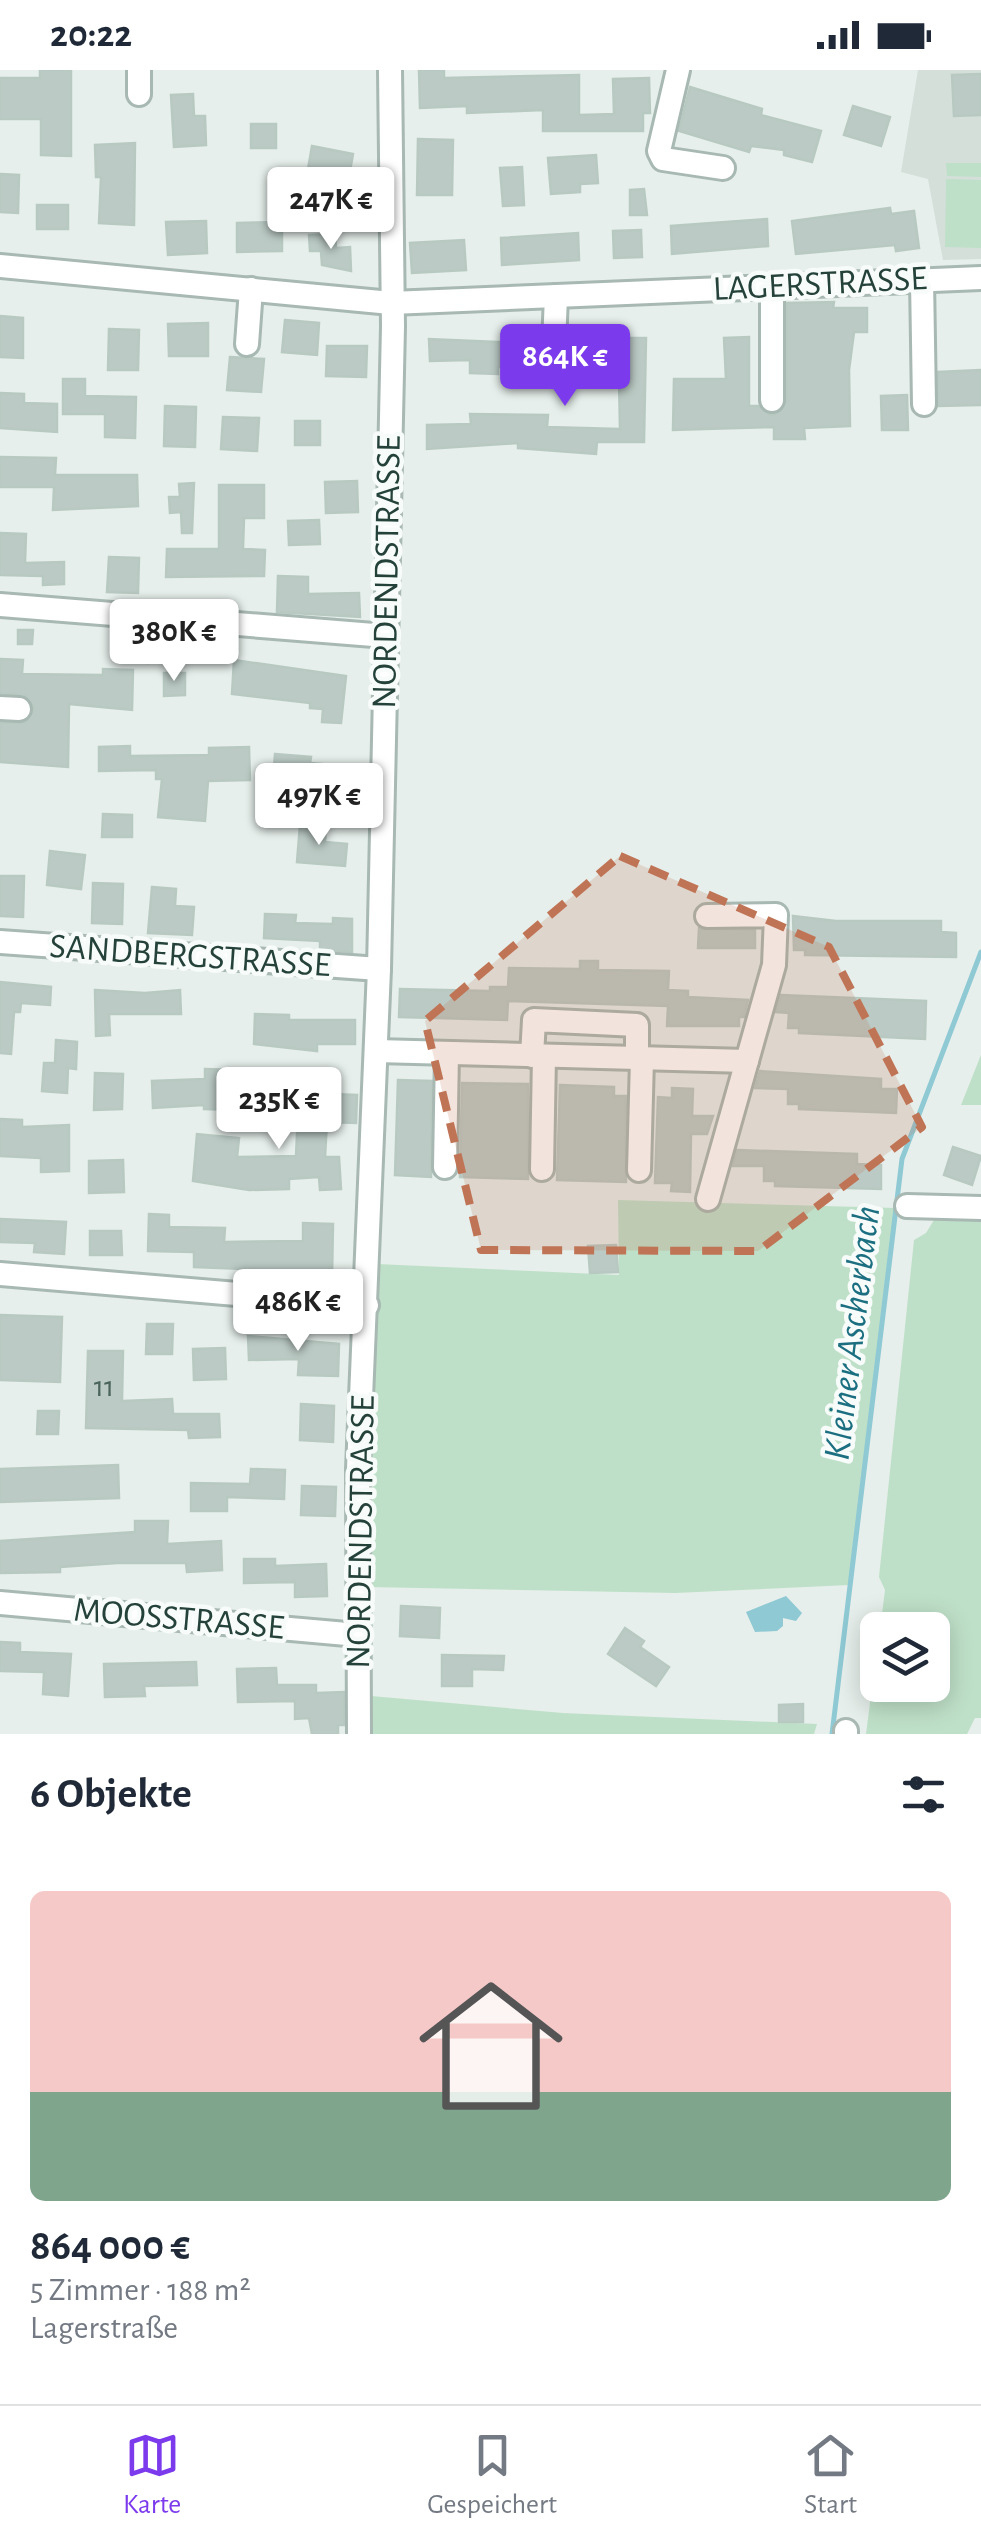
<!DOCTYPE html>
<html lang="de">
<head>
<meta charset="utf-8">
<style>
  :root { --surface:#fff; --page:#f2f2f3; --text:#1f2937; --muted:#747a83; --line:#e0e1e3; --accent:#7c3aed }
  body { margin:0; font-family:"Alegreya Sans",sans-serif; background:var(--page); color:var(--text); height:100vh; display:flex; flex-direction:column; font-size:38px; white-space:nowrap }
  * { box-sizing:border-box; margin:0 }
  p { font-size:32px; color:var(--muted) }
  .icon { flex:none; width:55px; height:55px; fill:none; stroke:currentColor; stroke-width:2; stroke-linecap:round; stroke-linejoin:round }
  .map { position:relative; height:1664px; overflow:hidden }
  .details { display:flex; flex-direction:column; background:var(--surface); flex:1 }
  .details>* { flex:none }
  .tools { position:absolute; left:860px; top:1542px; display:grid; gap:20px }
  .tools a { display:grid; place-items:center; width:90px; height:90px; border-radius:15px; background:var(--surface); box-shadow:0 5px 25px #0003; font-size:50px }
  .price { position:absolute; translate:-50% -85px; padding:0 22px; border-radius:10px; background:#fff; color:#222; font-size:32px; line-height:65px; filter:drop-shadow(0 2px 5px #0008) }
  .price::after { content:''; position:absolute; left:50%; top:60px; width:30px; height:22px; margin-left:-15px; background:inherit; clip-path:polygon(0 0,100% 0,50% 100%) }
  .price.selected { background:var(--accent); color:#fff }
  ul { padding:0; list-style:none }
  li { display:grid; align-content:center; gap:20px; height:530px; padding:0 30px }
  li+li { border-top:2px solid var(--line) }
  li span { display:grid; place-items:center; height:310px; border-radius:15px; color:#555 }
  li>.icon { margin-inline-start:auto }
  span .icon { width:180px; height:180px; fill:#fffc; stroke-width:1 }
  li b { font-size:42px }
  h2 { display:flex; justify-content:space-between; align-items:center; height:120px; padding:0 30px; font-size:42px }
  .status { display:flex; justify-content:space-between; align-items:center; height:70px; padding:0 50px; background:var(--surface); direction:ltr }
  .status svg { height:28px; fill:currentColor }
  .menu { display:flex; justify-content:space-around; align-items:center; height:140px; border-top:2px solid var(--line); background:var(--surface); font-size:28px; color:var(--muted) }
  .menu a { display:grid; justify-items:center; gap:5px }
  .menu .selected { color:var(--accent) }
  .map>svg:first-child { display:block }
  .built { fill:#d4dfda }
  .green { fill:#bfe0c8 }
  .water { fill:#8ec9d4 }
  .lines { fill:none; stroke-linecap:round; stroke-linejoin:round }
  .stream { stroke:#8ec9d4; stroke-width:5 }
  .building { fill:#bbcac4; stroke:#b8c9c2; stroke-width:2.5 }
  .minor-casing { stroke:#a8b8b2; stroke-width:28 }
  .minor { stroke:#fff; stroke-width:22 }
  .marked { fill:#c07456; fill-opacity:0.2; stroke:#c07456; stroke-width:8; stroke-dasharray:20 12; stroke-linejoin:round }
  .labels { text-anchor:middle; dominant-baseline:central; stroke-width:9; stroke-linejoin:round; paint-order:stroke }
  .number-label { font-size:30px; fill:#4a645c }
  .street-label { font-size:35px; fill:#24423a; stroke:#f7fbf9 }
  .water-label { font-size:38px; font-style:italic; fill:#1c6f80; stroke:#f7fbf9 }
</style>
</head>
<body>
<div class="status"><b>20:22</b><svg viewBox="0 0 49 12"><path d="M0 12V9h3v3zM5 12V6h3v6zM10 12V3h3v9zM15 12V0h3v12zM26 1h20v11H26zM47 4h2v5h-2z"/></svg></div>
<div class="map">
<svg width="981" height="1664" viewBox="0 0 981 1664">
  <rect width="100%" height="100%" fill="#e6efeb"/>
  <!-- built -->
  <polygon class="built" points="918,0 981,0 981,189 943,190 928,109 901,102"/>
  <!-- green -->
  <g class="green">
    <polygon points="946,93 981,93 981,107 947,106"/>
    <polygon points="946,109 981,110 981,178 945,177"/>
    <polygon points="981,985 981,1035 961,1035"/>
    <polygon points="618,1130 896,1138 849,1515 675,1523 368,1517 377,1194 619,1205"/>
    <polygon points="937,1145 981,1146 981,1648 975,1648 967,1664 866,1664 877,1579 878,1615 932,1615 932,1560 880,1560 885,1520 879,1507 914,1170 926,1163"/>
    <polygon points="371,1626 563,1643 817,1654 814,1664 370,1664"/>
  </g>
  <!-- water -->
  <polygon class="water" points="786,1526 802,1543 796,1551 783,1548 783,1556 777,1561 755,1562 746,1542"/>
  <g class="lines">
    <!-- stream -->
    <polyline class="stream" points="832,1664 902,1089 981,882"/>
  </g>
  <!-- building -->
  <g class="building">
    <polygon points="40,0 71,0 71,86 41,85 41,49 0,49 0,8 40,8"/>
    <polygon points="419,0 444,0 444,8 579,5 579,45 614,44 613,9 649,8 650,43 643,43 643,61 543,61 543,40 467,43 467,36 420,38"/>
    <polygon points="981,4 981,45 954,46 952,5"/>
    <polygon points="690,17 762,39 761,45 821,61 812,92 784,85 784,80 751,76 749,82 679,61"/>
    <polygon points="193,24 194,46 205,46 206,75 174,77 171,25"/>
    <polygon points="853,36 890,47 881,76 844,65"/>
    <rect x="251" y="54" width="25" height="24"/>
    <polygon points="418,69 453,70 452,125 417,125"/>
    <polygon points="135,73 134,155 99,153 101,107 96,107 95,75"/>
    <polygon points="312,76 353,84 347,118 306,111"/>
    <polygon points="596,85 598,113 580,114 580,122 551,124 548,88"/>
    <polygon points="522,97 524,135 503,136 500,98"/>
    <polygon points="0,104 19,105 18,143 0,142"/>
    <polygon points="644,119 647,145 630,145 630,120"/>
    <rect x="37" y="135" width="31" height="24"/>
    <polygon points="890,138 891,144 914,141 919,178 896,181 895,175 796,184 792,151"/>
    <polygon points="767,149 768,176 672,184 671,156"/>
    <polygon points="206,151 207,183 168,185 166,152"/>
    <polygon points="282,152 282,181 237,182 237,153"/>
    <polygon points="641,160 642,187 614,188 613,161"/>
    <polygon points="578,163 579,190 502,195 501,168"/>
    <polygon points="335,164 336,178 350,177 351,201 322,195 321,181 310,181 309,165"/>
    <polygon points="464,170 466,200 412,203 410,173"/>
    <polygon points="834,232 833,238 867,238 867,262 854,262 849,300 850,356 804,358 805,369 774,369 774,357 673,360 674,309 726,309 724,268 749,267 749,336 758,336 771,345 780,342 787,330 787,233"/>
    <polygon points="0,246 23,248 23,288 0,287"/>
    <polygon points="285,250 319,253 317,285 282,282"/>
    <polygon points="208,253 208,286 169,286 168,254"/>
    <polygon points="524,256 540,256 538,297 498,297 498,304 470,303 470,290 430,291 429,269 524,273"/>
    <polygon points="109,259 139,260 138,300 108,300"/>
    <polygon points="624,268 646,268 644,372 597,372 596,384 518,378 518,373 427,379 427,355 471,354 470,344 548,345 547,357 620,359 619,311 568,311 568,301 569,277 624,277"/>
    <polygon points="327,276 367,276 366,307 326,306"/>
    <polygon points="230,287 264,289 261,322 227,320"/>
    <polygon points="981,300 981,335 938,336 938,302"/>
    <polygon points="63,309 85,309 85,326 136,327 135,368 105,367 105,344 63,344"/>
    <polygon points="0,323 24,324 24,333 57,334 57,362 0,358"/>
    <polygon points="907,325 908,360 882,360 881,326"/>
    <polygon points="165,336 196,337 195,377 164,376"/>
    <polygon points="223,347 259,348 257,381 221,379"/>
    <rect x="295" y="351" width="25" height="24"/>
    <polygon points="0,387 56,388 55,405 137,405 138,436 53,440 54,417 0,417"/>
    <polygon points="357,411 358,442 326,443 325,412"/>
    <polygon points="194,413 192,463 182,463 181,442 170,443 169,427 180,427 179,414"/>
    <polygon points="219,415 264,415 264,448 244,448 243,479 265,480 264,506 166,507 167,479 219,479"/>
    <polygon points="319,450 320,474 289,475 288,451"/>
    <polygon points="0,463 26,464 25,493 64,492 64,514 43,515 43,506 0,505"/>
    <polygon points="109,487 139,488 138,523 107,522"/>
    <polygon points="278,506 308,507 308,524 359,523 360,547 277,542"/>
    <polygon points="18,560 33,560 32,574 18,574"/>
    <polygon points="135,566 149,567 148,593 133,592"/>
    <polygon points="0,589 23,590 22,604 103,605 103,599 133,600 132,640 69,634 68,697 0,692 0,653 25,653 34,639 26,626 0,623"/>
    <polygon points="234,590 346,606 341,653 322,652 323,639 310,638 310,633 232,624"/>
    <polygon points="164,603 185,603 185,625 164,626"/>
    <polygon points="130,676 130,686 209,685 209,678 249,677 250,710 208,711 205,751 158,747 162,709 156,709 156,700 99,701 99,677"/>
    <polygon points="275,684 311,687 310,693 344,696 342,718 273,713"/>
    <polygon points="103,744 132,745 132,767 102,767"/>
    <polygon points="300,755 326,757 325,772 347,774 345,796 297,792"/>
    <polygon points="50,781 85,785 81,819 47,815"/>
    <polygon points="0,806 24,806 23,847 0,846"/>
    <polygon points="93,813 123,814 122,854 92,853"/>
    <polygon points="152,817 176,819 175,836 194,837 192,865 148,863"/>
    <polygon points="265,844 296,845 295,853 333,854 333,848 352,849 352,882 320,880 320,871 264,868"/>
    <polygon points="793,846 836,851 941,851 941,862 956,863 956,887 805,885 805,880 794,880"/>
    <polygon points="699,858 755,860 755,878 698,878"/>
    <polygon points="580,891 598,891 598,900 669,901 668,920 688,921 688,927 748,930 744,947 739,947 739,956 667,956 668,936 508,931 507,950 399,947 400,919 490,921 490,917 508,917 509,898 580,899"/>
    <polygon points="0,912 51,917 50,935 21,933 20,942 14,942 11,984 0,983"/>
    <polygon points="95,920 145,923 180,920 181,944 109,944 110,965 96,966"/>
    <polygon points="781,925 926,931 925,969 799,963 799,958 788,958 789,943 776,942"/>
    <polygon points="255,944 289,945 289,950 355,950 355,974 317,974 317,981 254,974"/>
    <polygon points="56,970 77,972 76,999 68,998 67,1023 42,1021 44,993 55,993"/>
    <polygon points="205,999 235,1000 234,1040 204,1039 204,1035 153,1038 152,1011 205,1009"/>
    <polygon points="760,1001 881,1009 881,1019 897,1019 896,1043 799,1039 799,1034 788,1034 788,1019 755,1018"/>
    <polygon points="95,1003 123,1004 122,1039 94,1040"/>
    <polygon points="398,1010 432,1011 431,1107 395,1105"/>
    <polygon points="462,1013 528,1014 528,1109 460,1107"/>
    <polygon points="560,1015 614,1017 614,1026 626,1026 626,1112 557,1110"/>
    <polygon points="672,1018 693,1019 692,1046 713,1046 707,1064 691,1064 690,1122 671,1121 672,1113 655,1113 658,1027 672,1028"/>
    <polygon points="306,1023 357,1025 356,1053 327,1052 325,1087 339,1087 341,1119 320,1120 319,1107 289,1109 289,1119 249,1120 193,1111 197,1064 239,1068 237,1087 296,1086 298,1042 306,1042"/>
    <polygon points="0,1049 22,1050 22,1057 69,1055 69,1101 41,1102 41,1088 0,1086"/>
    <polygon points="953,1077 981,1086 972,1115 944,1105"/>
    <polygon points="737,1080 857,1084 857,1094 881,1095 881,1119 775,1116 775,1111 764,1111 764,1096 733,1096"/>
    <polygon points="123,1090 124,1122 89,1123 89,1091"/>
    <polygon points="149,1144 169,1145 169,1157 225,1158 224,1172 303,1171 303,1153 333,1154 332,1208 246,1205 245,1199 194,1197 194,1182 148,1181"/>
    <polygon points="0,1149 66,1152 64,1184 34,1182 35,1173 0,1172"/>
    <polygon points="90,1161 121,1161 122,1185 90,1185"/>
    <polygon points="616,1175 618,1202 590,1203 588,1176"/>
    <polygon points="0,1245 62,1247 60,1312 0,1310"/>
    <polygon points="147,1254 173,1254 172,1284 146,1284"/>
    <polygon points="248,1266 339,1274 338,1306 298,1305 299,1289 249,1290"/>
    <polygon points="225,1278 226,1309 194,1310 193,1279"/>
    <polygon points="88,1281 123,1281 122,1331 172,1329 173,1344 219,1344 220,1367 189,1368 188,1360 86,1358"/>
    <polygon points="301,1334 334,1336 333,1372 300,1370"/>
    <polygon points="38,1341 59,1341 58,1364 37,1364"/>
    <polygon points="118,1395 119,1428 0,1432 0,1399"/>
    <polygon points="251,1399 285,1400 284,1429 227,1427 227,1441 191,1441 191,1413 250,1414"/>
    <polygon points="302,1416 336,1417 335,1446 301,1445"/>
    <polygon points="135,1451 168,1451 167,1474 221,1471 222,1500 187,1502 186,1493 117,1493 60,1497 60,1502 0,1503 0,1471 135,1462"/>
    <polygon points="244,1489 275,1489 275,1496 326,1494 327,1526 295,1527 295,1512 244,1513"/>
    <polygon points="401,1536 440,1538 439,1568 400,1566"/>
    <polygon points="625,1558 644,1571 640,1577 669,1597 656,1616 608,1584"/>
    <polygon points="0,1572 20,1573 20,1582 71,1584 68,1626 43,1624 44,1602 0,1601"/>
    <polygon points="442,1585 504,1586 503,1600 472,1599 472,1616 442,1616"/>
    <polygon points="196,1592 197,1615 144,1616 145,1626 105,1627 104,1594"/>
    <polygon points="276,1598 277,1615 316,1615 316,1623 344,1622 344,1655 338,1655 338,1664 312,1664 309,1648 295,1649 295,1631 238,1632 237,1599"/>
    <polygon points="803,1634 803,1652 779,1652 779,1635"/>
  </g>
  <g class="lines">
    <defs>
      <g id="minor">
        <polyline points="678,0 659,81 663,89 723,98"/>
        <polyline points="139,24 139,0"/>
        <polyline points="0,196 391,233 981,208"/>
        <polyline points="922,209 924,334"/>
        <polyline points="247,274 251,219"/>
        <polyline points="553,299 556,226"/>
        <polyline points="772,330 772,217"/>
        <polyline points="0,535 386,566"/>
        <polyline points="0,638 19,639"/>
        <polyline points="285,727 381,738"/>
        <polyline points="707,846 776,845 774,895 708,1129"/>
        <polyline points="0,872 379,899"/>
        <polyline points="376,981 747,991"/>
        <polyline points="532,986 534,950 637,955 637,989"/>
        <polyline points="445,1097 447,983"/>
        <polyline points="542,1099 544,986"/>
        <polyline points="639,1100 642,989"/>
        <polyline points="907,1136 981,1138"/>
        <polyline points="0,1204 367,1235"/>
        <polyline points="0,1533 358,1565"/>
        <polyline points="359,1664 358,1399 379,899 393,256 390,0"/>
        <polyline points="846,1664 846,1661"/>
      </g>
    </defs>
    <!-- minor casing -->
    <use href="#minor" class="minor-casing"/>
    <!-- minor -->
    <use href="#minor" class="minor"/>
  </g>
  <!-- marked area -->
  <path class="marked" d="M620,786L829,877L922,1057L758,1181L481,1180L425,951Z"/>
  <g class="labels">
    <!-- number labels -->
    <g class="number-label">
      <text x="104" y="1317">11</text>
    </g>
    <!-- street labels -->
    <g class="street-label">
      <text transform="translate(820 214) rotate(-3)">LAGERSTRASSE</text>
      <text transform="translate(387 502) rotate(-89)">NORDENDSTRASSE</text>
      <text transform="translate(190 886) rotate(4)">SANDBERGSTRASSE</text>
      <text transform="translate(361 1462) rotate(-89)">NORDENDSTRASSE</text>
      <text transform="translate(179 1549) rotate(5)">MOOSSTRASSE</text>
    </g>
    <!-- water labels -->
    <g class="water-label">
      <text transform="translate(853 1263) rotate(-83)">Kleiner Ascherbach</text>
    </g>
  </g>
</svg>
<div class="tools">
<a><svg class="icon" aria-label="layers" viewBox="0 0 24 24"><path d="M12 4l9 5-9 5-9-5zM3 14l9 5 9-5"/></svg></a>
</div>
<b class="price" style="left:331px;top:182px">247K €</b>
<b class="price selected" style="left:565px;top:339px">864K €</b>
<b class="price" style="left:174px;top:614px">380K €</b>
<b class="price" style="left:319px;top:778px">497K €</b>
<b class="price" style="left:279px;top:1082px">235K €</b>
<b class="price" style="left:298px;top:1284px">486K €</b>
</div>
<section class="details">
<h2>6 Objekte<svg class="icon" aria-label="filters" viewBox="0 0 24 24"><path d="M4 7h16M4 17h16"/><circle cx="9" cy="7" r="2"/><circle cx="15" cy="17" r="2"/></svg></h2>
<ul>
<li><span style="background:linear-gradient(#f6c9c9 65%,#7fa58c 0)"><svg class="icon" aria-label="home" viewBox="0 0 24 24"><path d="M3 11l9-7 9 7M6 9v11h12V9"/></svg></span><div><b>864 000 €</b><p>5 Zimmer · 188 m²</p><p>Lagerstraße</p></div></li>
</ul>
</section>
<nav class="menu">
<a class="selected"><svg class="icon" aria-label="map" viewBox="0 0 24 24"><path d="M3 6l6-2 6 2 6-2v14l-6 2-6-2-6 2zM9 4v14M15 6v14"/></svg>Karte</a>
<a><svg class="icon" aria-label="saved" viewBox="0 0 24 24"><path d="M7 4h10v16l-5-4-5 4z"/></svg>Gespeichert</a>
<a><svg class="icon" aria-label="home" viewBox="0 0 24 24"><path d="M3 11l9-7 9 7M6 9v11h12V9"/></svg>Start</a>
</nav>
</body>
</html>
